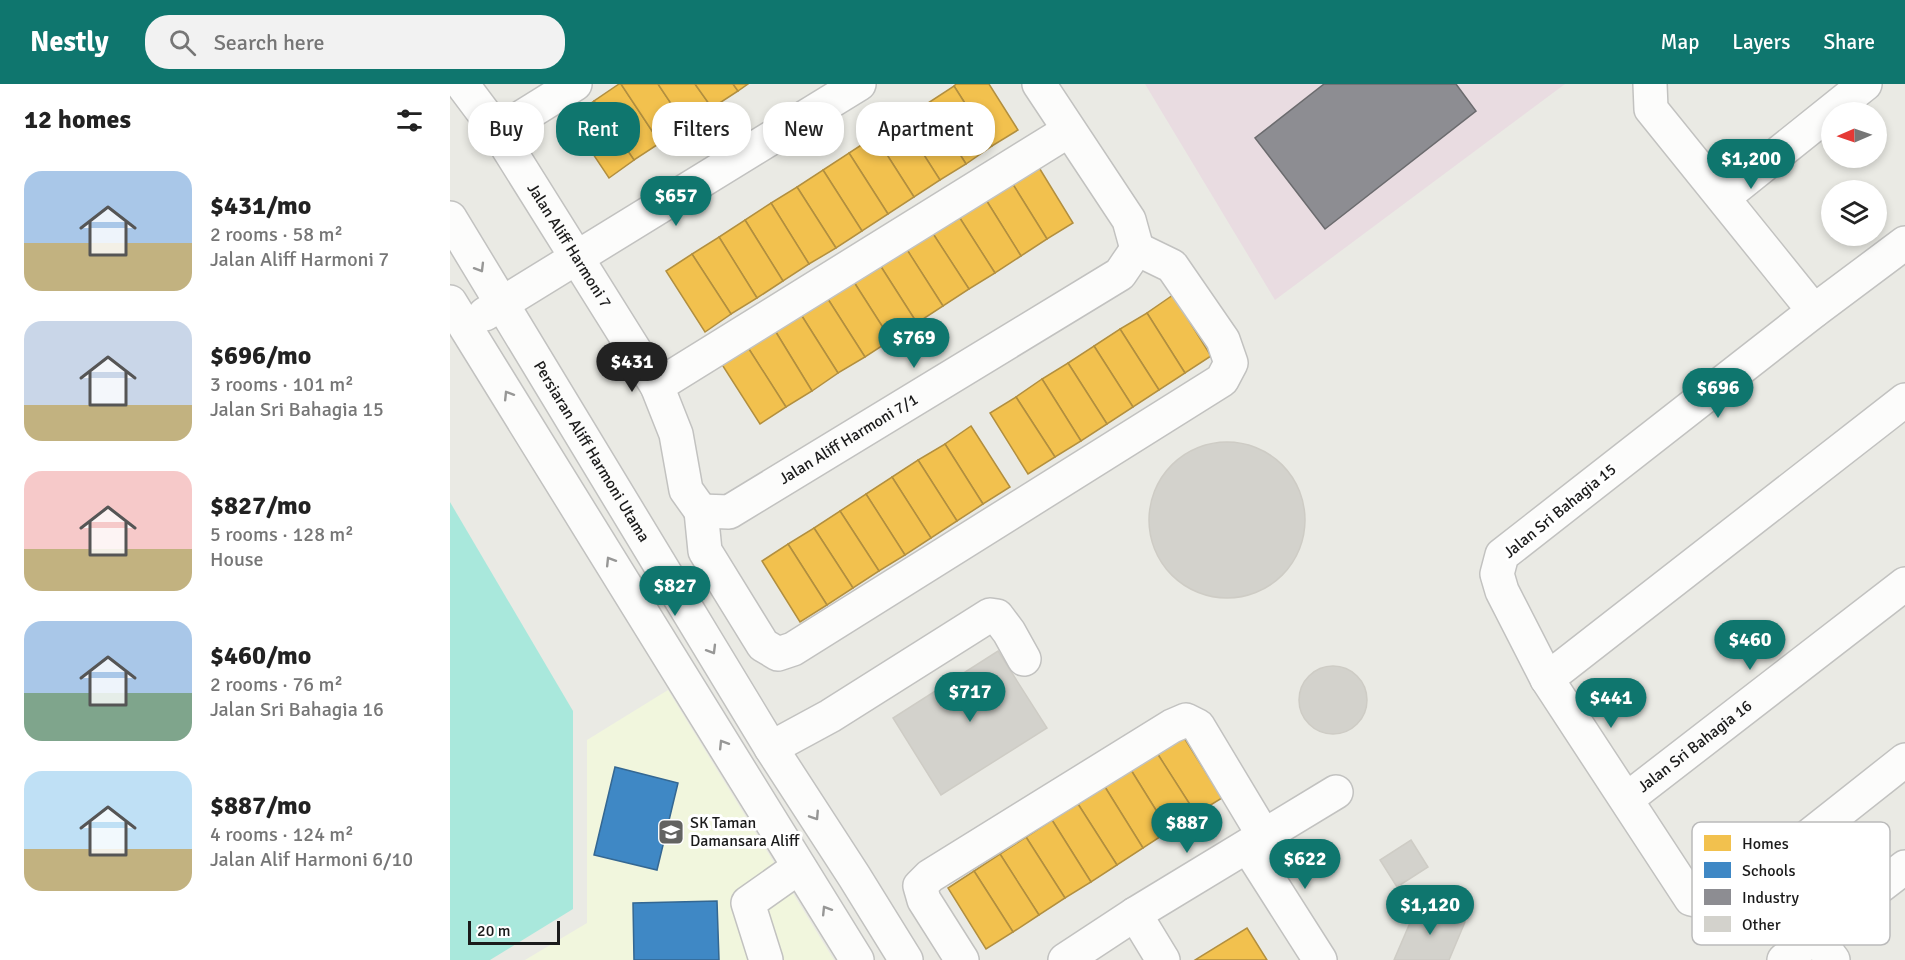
<!DOCTYPE html>
<html lang="en">
<head>
<meta charset="utf-8">
<style>
  :root { --surface:#fff; --page:#f2f2f2; --text:#222; --muted:#767676; --accent:#0f766e }
  body { margin:0; font-family:Signika,sans-serif; background:var(--page); color:var(--text); height:100vh; display:flex; flex-direction:column; font-size:22px; white-space:nowrap }
  * { box-sizing:border-box; margin:0 }
  p { font-size:20px; color:var(--muted) }
  .icon { flex:none; width:33px; height:33px; fill:none; stroke:currentColor; stroke-width:2; stroke-linecap:round; stroke-linejoin:round }
  .map { position:relative; flex:1; overflow:hidden }
  .details { display:flex; flex-direction:column; background:var(--surface); width:450px }
  .details>* { flex:none }
  .guide { position:absolute; left:18px; top:18px; width:570px; height:54px; display:flex; gap:12px }
  .needle { width:39px; rotate:268deg }
  .buttons { position:absolute; left:1371px; top:18px; display:grid; gap:12px }
  .buttons a { display:grid; place-items:center; width:66px; height:66px; border-radius:50%; background:var(--surface); box-shadow:0 3px 9px #0003; font-size:30px }
  .scale { position:absolute; left:18px; bottom:15px; width:92px; box-sizing:border-box; padding-left:6px; border:3px solid #1b1b1b; border-top:0; font-size:16px; line-height:21px; white-space:nowrap; color:#1b1b1b; -webkit-text-stroke:4px #fff; paint-order:stroke }
  .price { position:absolute; translate:-50% -51px; padding:0 14px; border-radius:21px; background:var(--accent); color:#fff; font-size:20px; line-height:39px; filter:drop-shadow(0 2px 3px #0008) }
  .price::after { content:''; position:absolute; left:50%; top:36px; width:18px; height:14px; margin-left:-9px; background:inherit; clip-path:polygon(0 0,100% 0,50% 100%) }
  .price.selected { background:#222; color:#fff }
  ul { padding:0; list-style:none }
  li { display:flex; align-items:center; gap:18px; height:150px; padding:0 24px }
  li span { display:grid; place-items:center; flex:none; width:168px; height:120px; border-radius:18px; color:#555 }
  li>.icon { margin-inline-start:auto }
  span .icon { width:72px; height:72px; fill:#fffc; stroke-width:1 }
  li b { font-size:26px }
  h2 { display:flex; justify-content:space-between; align-items:center; height:72px; padding:0 24px; font-size:26px }
  .pill { padding:0 21px; border-radius:24px; background:var(--surface); box-shadow:0 3px 9px #0003; font-size:21px; line-height:54px }
  .pill.selected { background:var(--accent); color:#fff }
  header { display:flex; align-items:center; gap:36px; box-sizing:border-box; height:84px; padding:0 30px; background:var(--accent); color:#fff }
  header strong { font-size:28px }
  nav { display:flex; gap:33px; margin-inline-start:auto; font-size:21px }
  .search { width:420px; height:54px; background:var(--page); display:flex; align-items:center; gap:15px; box-sizing:border-box; padding:0 21px; border-radius:24px; color:var(--muted); font-size:22px }
  main { display:flex; flex:1; min-height:0 }
  .map>svg:first-child { display:block }
  .industrial { fill:#e9dce1 }
  .education { fill:#f1f6dd }
  .pitch { fill:#a9e8dc }
  .homes { fill:#f2c14e; stroke:#b28f3f; stroke-width:1.5 }
  .schools { fill:#3f88c5; stroke:#346792; stroke-width:1.5 }
  .industry { fill:#8d8d92; stroke:#6b6b6e; stroke-width:1.5 }
  .building { fill:#d3d2cc; stroke:#ceccc5; stroke-width:1.5 }
  .lines { fill:none; stroke-linecap:round; stroke-linejoin:round }
  .minor-casing { stroke:#c2c2c0; stroke-width:36 }
  .minor { stroke:#fcfcfb; stroke-width:33 }
  .oneway { stroke:#979796 }
  .labels { text-anchor:middle; dominant-baseline:central; stroke-width:6; stroke-linejoin:round; paint-order:stroke }
  .street-label { font-size:16px; fill:#1b1b1b; stroke:#fff }
  .poi-label { font-size:16px; fill:#1b1b1b; stroke:#fff; text-anchor:start }
  .key { fill:#fff; stroke:#bbb; stroke-width:1.5 }
  .key-label { font-size:16px; fill:#1b1b1b }
</style>
</head>
<body>
<header>
<strong>Nestly</strong>
<div class="search"><svg class="icon" aria-label="search" viewBox="0 0 24 24"><circle cx="10" cy="10" r="6"/><path d="M15 15l6 6"/></svg>Search here</div>
<nav><a>Map</a><a>Layers</a><a>Share</a></nav>
</header>
<main>
<section class="details">
<h2>12 homes<svg class="icon" aria-label="filters" viewBox="0 0 24 24"><path d="M4 7h16M4 17h16"/><circle cx="9" cy="7" r="2"/><circle cx="15" cy="17" r="2"/></svg></h2>
<ul>
<li><span style="background:linear-gradient(#a9c7e8 60%,#c2b280 0)"><svg class="icon" aria-label="home" viewBox="0 0 24 24"><path d="M3 11l9-7 9 7M6 9v11h12V9"/></svg></span><div><b>$431/mo</b><p>2 rooms · 58 m²</p><p>Jalan Aliff Harmoni 7</p></div></li>
<li><span style="background:linear-gradient(#c9d6e8 70%,#c2b280 0)"><svg class="icon" aria-label="home" viewBox="0 0 24 24"><path d="M3 11l9-7 9 7M6 9v11h12V9"/></svg></span><div><b>$696/mo</b><p>3 rooms · 101 m²</p><p>Jalan Sri Bahagia 15</p></div></li>
<li><span style="background:linear-gradient(#f6c9c9 65%,#c2b280 0)"><svg class="icon" aria-label="home" viewBox="0 0 24 24"><path d="M3 11l9-7 9 7M6 9v11h12V9"/></svg></span><div><b>$827/mo</b><p>5 rooms · 128 m²</p><p>House</p></div></li>
<li><span style="background:linear-gradient(#a9c7e8 60%,#7fa58c 0)"><svg class="icon" aria-label="home" viewBox="0 0 24 24"><path d="M3 11l9-7 9 7M6 9v11h12V9"/></svg></span><div><b>$460/mo</b><p>2 rooms · 76 m²</p><p>Jalan Sri Bahagia 16</p></div></li>
<li><span style="background:linear-gradient(#bfe0f5 65%,#c2b280 0)"><svg class="icon" aria-label="home" viewBox="0 0 24 24"><path d="M3 11l9-7 9 7M6 9v11h12V9"/></svg></span><div><b>$887/mo</b><p>4 rooms · 124 m²</p><p>Jalan Alif Harmoni 6/10</p></div></li>
</ul>
</section>
<div class="map">
<svg width="1455" height="876" viewBox="0 0 1455 876">
  <rect width="100%" height="100%" fill="#eaeae4"/>
  <!-- industrial -->
  <polygon class="industrial" points="695,0 1115,0 825,216"/>
  <!-- education -->
  <polygon class="education" points="218,606 384,876 75,876 137,839 137,656"/>
  <!-- pitch -->
  <polygon class="pitch" points="0,418 123,627 123,825 40,876 0,876"/>
  <!-- homes -->
  <g class="homes">
    <polygon points="169,0 171,0 210,59 184,76 144,17"/>
    <polygon points="171,0 208,0 236,42 210,59"/>
    <polygon points="208,0 245,0 262,24 236,42"/>
    <polygon points="245,0 283,0 288,7 262,24"/>
    <polygon points="283,0 298,0 288,7"/>
    <polygon points="506,0 539,0 568,46 542,62 504,2"/>
    <polygon points="504,2 542,62 516,80 478,19"/>
    <polygon points="144,17 184,76 159,94 119,34"/>
    <polygon points="478,19 516,80 490,96 451,35"/>
    <polygon points="451,35 490,96 464,113 425,52"/>
    <polygon points="425,52 464,113 438,130 399,69"/>
    <polygon points="399,69 438,130 412,147 373,86"/>
    <polygon points="585,77 623,139 597,155 559,94"/>
    <polygon points="373,86 412,147 386,164 347,103"/>
    <polygon points="559,94 597,155 571,172 533,111"/>
    <polygon points="347,103 386,164 359,180 321,119"/>
    <polygon points="533,111 571,172 545,189 506,128"/>
    <polygon points="321,119 359,180 333,197 295,136"/>
    <polygon points="506,128 545,189 519,205 480,145"/>
    <polygon points="295,136 333,197 307,214 269,153"/>
    <polygon points="480,145 519,205 493,222 454,161"/>
    <polygon points="269,153 307,214 281,230 242,170"/>
    <polygon points="454,161 493,222 467,239 428,178"/>
    <polygon points="242,170 281,230 255,248 216,187"/>
    <polygon points="428,178 467,239 441,256 402,195"/>
    <polygon points="402,195 441,256 415,273 376,212"/>
    <polygon points="723,211 761,272 735,289 697,229"/>
    <polygon points="376,212 415,273 388,289 350,229"/>
    <polygon points="350,229 388,289 362,307 324,245"/>
    <polygon points="697,229 735,289 709,306 670,245"/>
    <polygon points="324,245 362,307 336,323 297,262"/>
    <polygon points="670,245 709,306 683,323 644,262"/>
    <polygon points="297,262 336,323 310,340 271,279"/>
    <polygon points="644,262 683,323 657,340 618,279"/>
    <polygon points="618,279 657,340 631,357 592,295"/>
    <polygon points="592,295 631,357 605,373 566,313"/>
    <polygon points="566,313 605,373 578,390 540,329"/>
    <polygon points="521,342 560,403 533,420 495,360"/>
    <polygon points="495,360 533,420 507,437 468,376"/>
    <polygon points="468,376 507,437 481,454 442,393"/>
    <polygon points="442,393 481,454 455,471 416,410"/>
    <polygon points="416,410 455,471 429,487 390,427"/>
    <polygon points="390,427 429,487 403,504 364,444"/>
    <polygon points="364,444 403,504 377,521 338,460"/>
    <polygon points="338,460 377,521 350,538 312,477"/>
    <polygon points="733,652 772,714 746,730 707,669"/>
    <polygon points="707,669 746,730 719,747 681,686"/>
    <polygon points="681,686 719,747 693,764 655,703"/>
    <polygon points="655,703 693,764 667,781 628,720"/>
    <polygon points="628,720 667,781 641,798 602,736"/>
    <polygon points="602,736 641,798 615,814 576,753"/>
    <polygon points="576,753 615,814 589,831 550,770"/>
    <polygon points="550,770 589,831 563,848 524,787"/>
    <polygon points="524,787 563,848 536,865 498,804"/>
    <polygon points="797,844 817,876 745,876"/>
  </g>
  <!-- schools -->
  <g class="schools">
    <polygon points="165,683 228,699 207,786 144,771"/>
    <polygon points="267,817 269,876 184,876 183,819"/>
  </g>
  <!-- industry -->
  <polygon class="industry" points="874,0 1006,0 1026,27 875,145 805,54"/>
  <!-- building -->
  <g class="building">
    <circle cx="777" cy="436" r="78"/>
    <polygon points="548,567 597,644 491,711 443,634"/>
    <circle cx="883" cy="616" r="34"/>
    <polygon points="961,756 978,783 947,803 930,776"/>
    <polygon points="969,818 1015,838 999,876 944,876"/>
  </g>
  <g class="lines">
    <defs>
      <g id="minor">
        <path id="s1" d="M12,0L48,48L207,302L226,350L236,406L251,427"/>
        <polyline points="589,0 679,136 687,165"/>
        <polyline points="1200,0 1201,25 1364,227"/>
        <polyline points="48,48 125,0"/>
        <polyline points="1274,113 1415,0"/>
        <path id="s2" d="M0,134L321,664L404,792L456,876"/>
        <polyline points="1455,159 1364,227 1052,471 1047,490 1052,507 1097,595 1241,815 1263,820 1283,812 1455,676"/>
        <polyline points="0,218 407,876"/>
        <polyline points="35,230 409,0"/>
        <polyline points="207,302 618,47"/>
        <polyline points="251,427 255,467 313,561 328,570 343,565 772,296 781,279 773,256 722,182 687,165"/>
        <path id="s3" d="M251,427L279,428L670,190L687,165"/>
        <polyline points="1097,595 1455,316"/>
        <polyline points="321,664 380,632 540,531 547,532 559,548 574,575"/>
        <path id="s4" d="M1177,715L1455,500"/>
        <polyline points="798,763 870,876"/>
        <polyline points="685,830 713,876"/>
        <polyline points="1365,852 1383,876"/>
        <polyline points="316,876 298,819 349,783"/>
        <polyline points="512,876 474,816 470,802 480,792 722,642 736,636 748,642 814,752"/>
        <polyline points="615,876 685,830 886,708"/>
        <polyline points="1334,876 1455,783"/>
      </g>
    </defs>
    <!-- minor casing -->
    <use href="#minor" class="minor-casing"/>
    <!-- minor -->
    <use href="#minor" class="minor"/>
  </g>
  <!-- one-way arrows -->
  <defs><path id="oneway-chevron" d="M-2-3.5L2.5 0L-2 3.5" fill="none" stroke-width="1.6" stroke-linecap="round" stroke-linejoin="round" transform="scale(1.5)"/></defs>
  <g class="oneway">
    <use href="#oneway-chevron" transform="translate(30 184) rotate(59)"/>
    <use href="#oneway-chevron" transform="translate(58 311) rotate(-122)"/>
    <use href="#oneway-chevron" transform="translate(160 477) rotate(-122)"/>
    <use href="#oneway-chevron" transform="translate(262 566) rotate(59)"/>
    <use href="#oneway-chevron" transform="translate(273 660) rotate(-122)"/>
    <use href="#oneway-chevron" transform="translate(365 732) rotate(57)"/>
    <use href="#oneway-chevron" transform="translate(376 826) rotate(-122)"/>
  </g>
  <!-- icons -->
  <defs>
    <symbol id="school-square" viewBox="-11 -11 22 22"><rect x="-9" y="-9" width="18" height="18" rx="4" fill="#636361" stroke="#fff"/><path d="M0-5L7-2L0 1L-7-2ZM-4 1L0 2.5L4 1V4Q0 6-4 4Z" fill="#fff"/></symbol>
  </defs>
  <g fill-rule="evenodd">
    <use href="#school-square" x="206" y="733" width="30" height="30"/>
  </g>
  <g class="labels">
    <!-- street labels -->
    <g class="street-label">
      <text stroke="none"><textPath href="#s1" startOffset="194">Jalan Aliff Harmoni 7</textPath></text>
      <text stroke="none"><textPath href="#s3" startOffset="168">Jalan Aliff Harmoni 7/1</textPath></text>
      <text stroke="none"><textPath href="#s2" startOffset="273">Persiaran Aliff Harmoni Utama</textPath></text>
      <text transform="translate(1110 427) rotate(-39)">Jalan Sri Bahagia 15</text>
      <text stroke="none"><textPath href="#s4" startOffset="86">Jalan Sri Bahagia 16</textPath></text>
    </g>
    <!-- poi labels -->
    <g class="poi-label">
      <text x="240" y="739">SK Taman<tspan x="240" dy="18">Damansara Aliff</tspan></text>
    </g>
  </g>
  <!-- legend -->
  <rect x="1242" y="738" width="198" height="123" rx="9" class="key"/>
  <rect x="1254" y="751" width="27" height="16" fill="#f2c14e"/>
  <rect x="1254" y="778" width="27" height="16" fill="#3f88c5"/>
  <rect x="1254" y="805" width="27" height="16" fill="#8d8d92"/>
  <rect x="1254" y="832" width="27" height="16" fill="#d3d2cc"/>
  <g class="key-label">
    <text x="1292" y="765">Homes</text>
    <text x="1292" y="792">Schools</text>
    <text x="1292" y="819">Industry</text>
    <text x="1292" y="846">Other</text>
  </g>
</svg>
<div class="buttons">
<a><svg class="needle" viewBox="-14 -14 28 28"><path d="M0-13l5 13h-10z" fill="#e53935"/><path d="M0 13l5-13h-10z" fill="#767676"/></svg></a>
<a><svg class="icon" aria-label="layers" viewBox="0 0 24 24"><path d="M12 4l9 5-9 5-9-5zM3 14l9 5 9-5"/></svg></a>
</div>
<div class="scale">20 m</div>
<b class="price" style="left:1301px;top:106px">$1,200</b>
<b class="price" style="left:226px;top:143px">$657</b>
<b class="price" style="left:464px;top:285px">$769</b>
<b class="price selected" style="left:182px;top:309px">$431</b>
<b class="price" style="left:1268px;top:335px">$696</b>
<b class="price" style="left:225px;top:533px">$827</b>
<b class="price" style="left:1300px;top:587px">$460</b>
<b class="price" style="left:520px;top:639px">$717</b>
<b class="price" style="left:1161px;top:645px">$441</b>
<b class="price" style="left:737px;top:770px">$887</b>
<b class="price" style="left:855px;top:806px">$622</b>
<b class="price" style="left:980px;top:852px">$1,120</b>
<div class="guide">
<a class="pill">Buy</a>
<a class="pill selected">Rent</a>
<a class="pill">Filters</a>
<a class="pill">New</a>
<a class="pill">Apartment</a>
</div>
</div>
</main>
</body>
</html>
